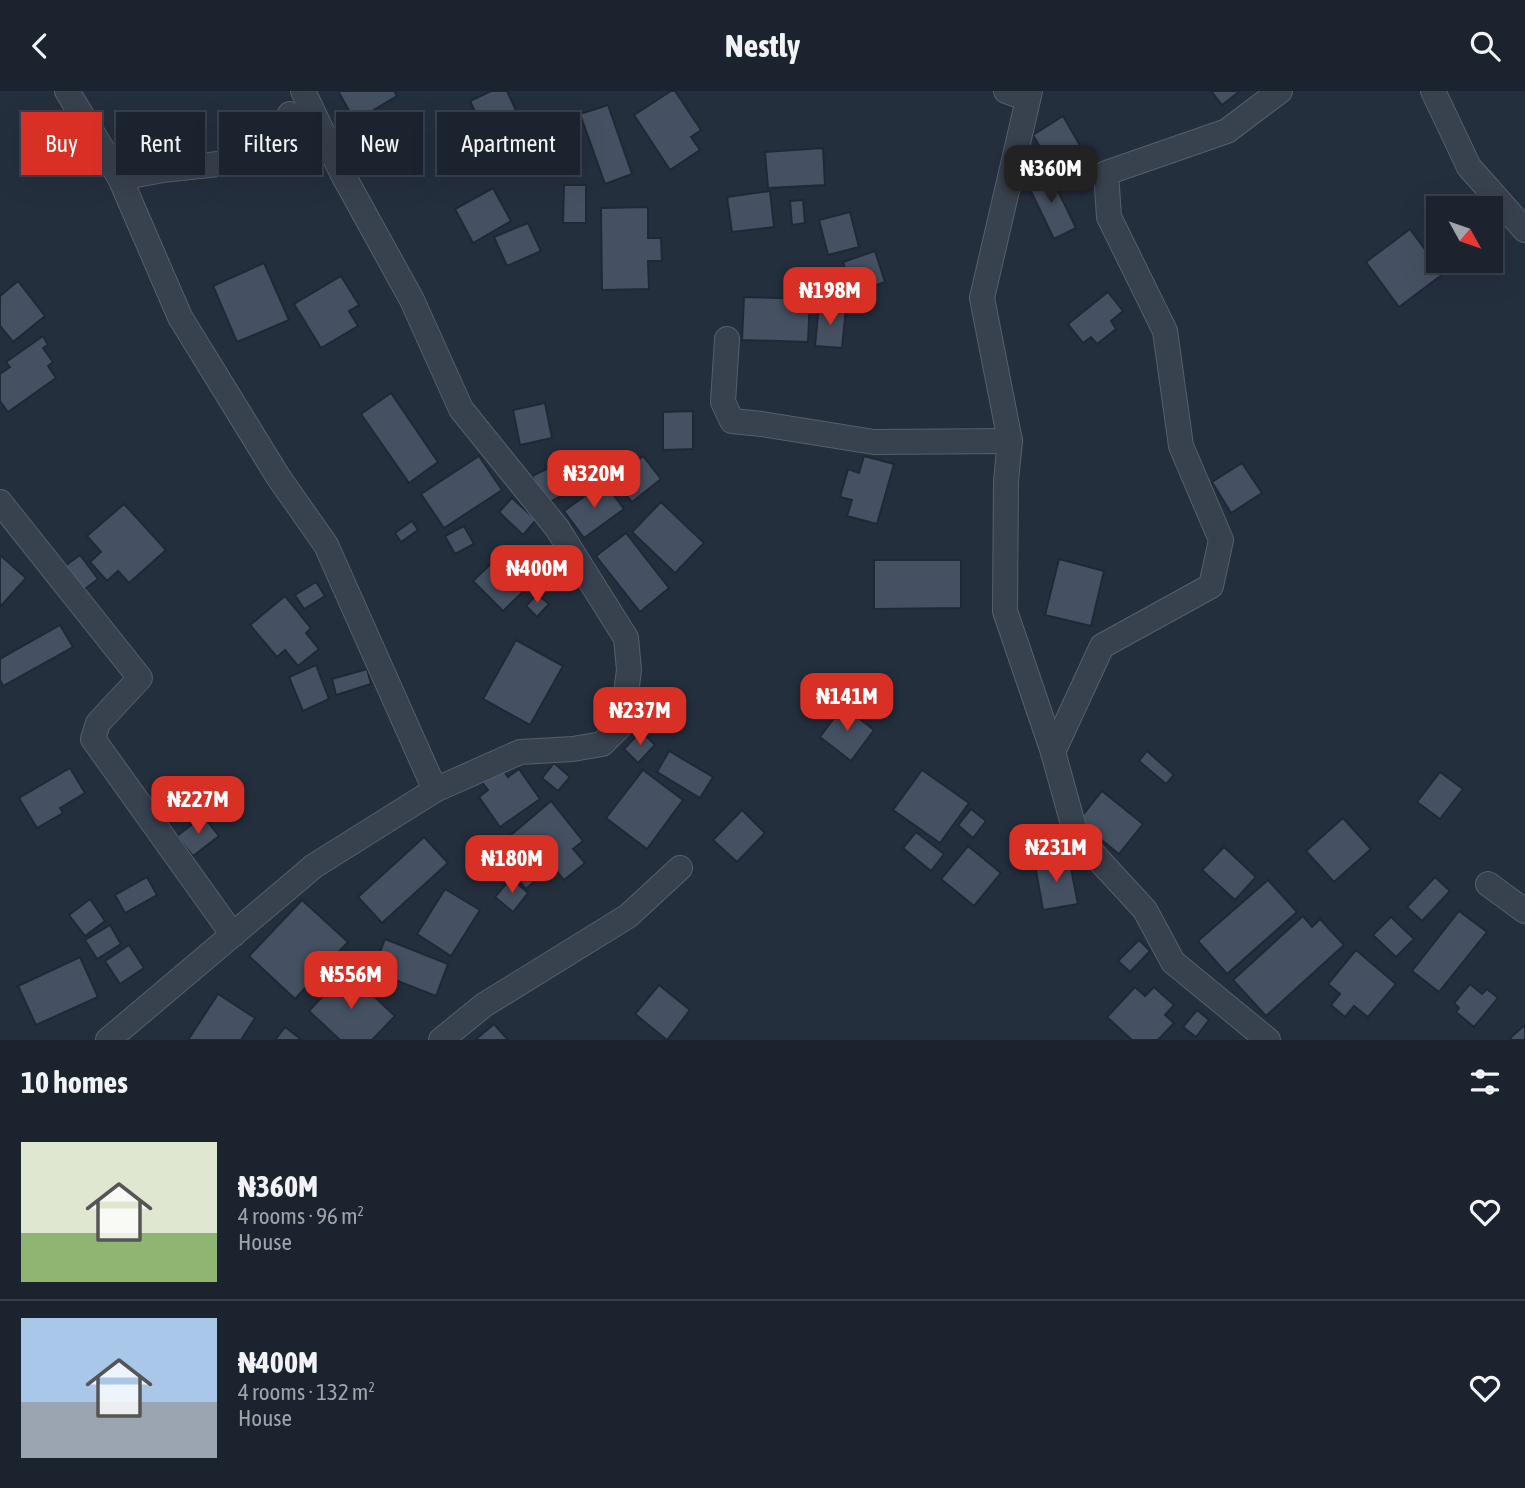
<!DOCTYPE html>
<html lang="en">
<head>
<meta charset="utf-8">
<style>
  :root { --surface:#1b232e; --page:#242b36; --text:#f1f3f6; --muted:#a0a4aa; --line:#39404a; --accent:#d93025 }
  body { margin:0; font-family:"Asap Condensed",sans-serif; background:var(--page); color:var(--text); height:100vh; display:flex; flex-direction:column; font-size:26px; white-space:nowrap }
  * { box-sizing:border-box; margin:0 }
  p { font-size:23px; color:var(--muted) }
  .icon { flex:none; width:38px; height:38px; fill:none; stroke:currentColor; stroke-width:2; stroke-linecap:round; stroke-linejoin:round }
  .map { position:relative; height:949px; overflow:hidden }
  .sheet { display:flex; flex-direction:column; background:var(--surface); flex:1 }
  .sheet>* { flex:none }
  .top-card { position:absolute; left:21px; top:21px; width:700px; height:63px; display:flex; gap:14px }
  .needle { width:46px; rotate:130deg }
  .buttons { position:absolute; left:1426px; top:105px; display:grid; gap:14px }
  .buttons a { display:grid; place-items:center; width:77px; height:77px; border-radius:0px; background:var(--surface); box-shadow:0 7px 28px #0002,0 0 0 2px var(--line); font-size:35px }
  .price { position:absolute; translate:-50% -60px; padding:0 16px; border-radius:14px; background:var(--accent); color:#fff; font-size:23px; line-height:46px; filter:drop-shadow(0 2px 4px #0008) }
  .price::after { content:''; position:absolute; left:50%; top:42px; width:21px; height:16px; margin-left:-10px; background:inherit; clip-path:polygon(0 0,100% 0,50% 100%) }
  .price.selected { background:#222; color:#fff }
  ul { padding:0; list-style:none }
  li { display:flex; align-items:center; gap:21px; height:175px; padding:0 21px }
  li+li { border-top:2px solid var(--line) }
  li span { display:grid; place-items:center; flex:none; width:196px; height:140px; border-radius:0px; color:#555 }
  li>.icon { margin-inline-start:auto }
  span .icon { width:84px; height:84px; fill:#fffc; stroke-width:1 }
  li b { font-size:30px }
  h2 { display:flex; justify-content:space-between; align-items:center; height:84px; padding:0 21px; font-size:30px }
  .tag { padding:0 24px; border-radius:0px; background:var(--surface); box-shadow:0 7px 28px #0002,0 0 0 2px var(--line); font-size:24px; line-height:63px }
  .tag.selected { background:var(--accent); color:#fff }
  header { display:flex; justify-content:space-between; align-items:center; height:91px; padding:0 21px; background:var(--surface); font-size:32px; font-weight:700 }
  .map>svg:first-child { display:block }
  .building { fill:#455162; stroke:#1f2835; stroke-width:2 }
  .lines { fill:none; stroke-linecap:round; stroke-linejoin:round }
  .street-casing { stroke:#565f6c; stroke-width:26 }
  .street { stroke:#38414e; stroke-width:24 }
</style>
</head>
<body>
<header><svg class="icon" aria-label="back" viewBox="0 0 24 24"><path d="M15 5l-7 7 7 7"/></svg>Nestly<svg class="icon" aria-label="search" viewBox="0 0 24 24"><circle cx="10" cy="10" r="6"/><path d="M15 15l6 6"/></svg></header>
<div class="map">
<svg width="1525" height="949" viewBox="0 0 1525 949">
  <rect width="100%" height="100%" fill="#242f3e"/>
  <!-- building -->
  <g class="building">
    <polygon points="338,0 394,0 397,5 355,30"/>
    <polygon points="491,0 507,0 520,28 486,44 470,10"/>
    <polygon points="671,0 675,0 701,39 691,46 700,59 670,79 634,24"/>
    <polygon points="1211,0 1240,0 1222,14"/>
    <polygon points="608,14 632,83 605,93 580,23"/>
    <polygon points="1063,25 1081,56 1051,74 1033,44"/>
    <polygon points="823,57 825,94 768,97 765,61"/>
    <polygon points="1048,79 1076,137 1054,148 1026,90"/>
    <polygon points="564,94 586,94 586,132 563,132"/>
    <polygon points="493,97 511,130 473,152 455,118"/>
    <polygon points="770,100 774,136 732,141 727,106"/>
    <polygon points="803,109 805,132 792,134 790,110"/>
    <polygon points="648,116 648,147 661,147 662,170 648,170 649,198 602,199 601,117"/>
    <polygon points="850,121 859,156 828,164 819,129"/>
    <polygon points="528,132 541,160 507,175 494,146"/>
    <polygon points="1410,138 1443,183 1399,216 1366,171"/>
    <polygon points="875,160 885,191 853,202 843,171"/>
    <polygon points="264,172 289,229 237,251 213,195"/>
    <polygon points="341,185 359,214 349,220 358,235 321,257 294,213"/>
    <polygon points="18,190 45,225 13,251 0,235 0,205"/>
    <polygon points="1108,201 1123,220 1111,230 1116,238 1097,253 1091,246 1083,252 1068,233"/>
    <polygon points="744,206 810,208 808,251 742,249"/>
    <polygon points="819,214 846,217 842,257 815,255"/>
    <polygon points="43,245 48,254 43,257 53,271 48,275 56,287 8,321 0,310 0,283 10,276 6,271"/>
    <polygon points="391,302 438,371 409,392 361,323"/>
    <polygon points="545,312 552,347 520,354 513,319"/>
    <polygon points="693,320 693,358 663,359 663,321"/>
    <polygon points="479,365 502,399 444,437 421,403"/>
    <polygon points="643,365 661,388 632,411 613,389"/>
    <polygon points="864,365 894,373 877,433 847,425 852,409 840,406 848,378 859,382"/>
    <polygon points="571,366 585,393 546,413 532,385"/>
    <polygon points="1242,372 1262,402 1231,422 1212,391"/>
    <polygon points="604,391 624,418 584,447 564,420"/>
    <polygon points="512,407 536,429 523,444 499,421"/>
    <polygon points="661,411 704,452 675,482 632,441"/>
    <polygon points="124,413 166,459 129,492 118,480 107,490 90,471 101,461 87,445"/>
    <polygon points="412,430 418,439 401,451 395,442"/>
    <polygon points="464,435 474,453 455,463 445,445"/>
    <polygon points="626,442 669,497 640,521 596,465"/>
    <polygon points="0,464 26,487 0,516"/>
    <polygon points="80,464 98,488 81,501 62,477"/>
    <polygon points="499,465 528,496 503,520 473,490"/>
    <polygon points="1059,468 1104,480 1091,535 1045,524"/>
    <polygon points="874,469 961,469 961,517 874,518"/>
    <polygon points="316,491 325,505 304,518 295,504"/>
    <polygon points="537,503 549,513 537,526 526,515"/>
    <polygon points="285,505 311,537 306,542 319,558 298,575 285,559 277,566 250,534"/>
    <polygon points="60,534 73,556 3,595 0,589 0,568"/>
    <polygon points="516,549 563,575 530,634 483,608"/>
    <polygon points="316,574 329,608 303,620 289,586"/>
    <polygon points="367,578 371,593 336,604 332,588"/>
    <polygon points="843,615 874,639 851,670 820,646"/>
    <polygon points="641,640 655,654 638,672 624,658"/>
    <polygon points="669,660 713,686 700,707 657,681"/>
    <polygon points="1147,660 1174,684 1166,693 1139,670"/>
    <polygon points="554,672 570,686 558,700 542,687"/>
    <polygon points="501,676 508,686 519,678 540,708 500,736 479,706 488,699 481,690"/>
    <polygon points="70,677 85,702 60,717 63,722 37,737 19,707"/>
    <polygon points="643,679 683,709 647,758 606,727"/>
    <polygon points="922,679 969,712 940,752 893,719"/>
    <polygon points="1440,681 1463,698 1440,728 1417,711"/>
    <polygon points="1102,700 1143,733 1119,763 1078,730"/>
    <polygon points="551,710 583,750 573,758 585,772 564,789 552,775 526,798 493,759"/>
    <polygon points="971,718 986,730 973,747 958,734"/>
    <polygon points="742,719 765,742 737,771 713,749"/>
    <polygon points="203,725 219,745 193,765 177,745"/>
    <polygon points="1343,727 1371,758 1334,791 1306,760"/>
    <polygon points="916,741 944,763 931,780 903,757"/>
    <polygon points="424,746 448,772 382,832 358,806"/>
    <polygon points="968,755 1001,782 974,815 941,788"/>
    <polygon points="1224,756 1256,786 1235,809 1202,779"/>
    <polygon points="1069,767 1078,813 1043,819 1035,774"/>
    <polygon points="147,786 157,804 125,822 115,804"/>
    <polygon points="1435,786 1450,800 1422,830 1407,816"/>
    <polygon points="511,787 528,802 513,821 495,806"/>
    <polygon points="1268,789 1297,821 1227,883 1198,850"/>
    <polygon points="445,798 480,819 451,865 417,843"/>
    <polygon points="90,808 105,830 85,845 69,824"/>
    <polygon points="302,809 348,851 295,908 249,865"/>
    <polygon points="1459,820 1487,841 1439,901 1412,880"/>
    <polygon points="1303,825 1312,836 1320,828 1344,854 1266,925 1233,889"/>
    <polygon points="1391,826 1414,848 1396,866 1373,844"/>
    <polygon points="110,834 121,853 97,868 85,849"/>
    <polygon points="385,848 448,873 436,905 372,880"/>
    <polygon points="1139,849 1150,860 1130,881 1118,870"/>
    <polygon points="129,854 144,877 120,893 105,870"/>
    <polygon points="1356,859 1396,893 1368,926 1354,915 1345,926 1331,914 1340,903 1328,893"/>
    <polygon points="80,866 98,906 36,934 18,895"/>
    <polygon points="346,879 395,925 372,949 340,949 309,920"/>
    <polygon points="1470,893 1482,903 1487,898 1498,907 1474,936 1456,921 1459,917 1454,912"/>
    <polygon points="659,894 690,919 667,949 635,923"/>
    <polygon points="1135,896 1145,905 1154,896 1174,914 1165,924 1174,932 1158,949 1132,949 1107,926"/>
    <polygon points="218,903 255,927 241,949 188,949"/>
    <polygon points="1197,919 1209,929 1196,946 1183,936"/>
    <polygon points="494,933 508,949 475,949"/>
    <polygon points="1525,934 1525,949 1511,949 1510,947"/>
    <polygon points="285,936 302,949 275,949"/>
  </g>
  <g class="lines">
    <defs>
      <g id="street">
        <polyline points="67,0 120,87 180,226 279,387 326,454 435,699"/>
        <polyline points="1006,0 1028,8"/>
        <polyline points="1030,0 982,207 1010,350 1006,390 1005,520 1053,661 1076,744 1145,819 1173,871 1268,949"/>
        <polyline points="1433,0 1469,76 1525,139"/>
        <polyline points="120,87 163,79 227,72 270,55 290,23 323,60"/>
        <polyline points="727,248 723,311 732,330 762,333 874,351 1010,350"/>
        <polyline points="0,411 140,587 98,632 93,648 233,844"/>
        <polyline points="1053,661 1102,555 1211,495 1221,449 1181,355 1165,240 1109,126 1106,82 1227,40 1280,0"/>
        <polyline points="1488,793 1525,820"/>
        <polyline points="108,949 314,775 435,699 520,661 573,658 602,653 622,633 629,579 626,547 557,437 461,318 412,209 342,82 303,0"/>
        <polyline points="441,949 484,914 628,825 680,777"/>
      </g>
    </defs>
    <!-- street casing -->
    <use href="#street" class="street-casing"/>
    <!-- street -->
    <use href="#street" class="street"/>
  </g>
</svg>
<div class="buttons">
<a><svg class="needle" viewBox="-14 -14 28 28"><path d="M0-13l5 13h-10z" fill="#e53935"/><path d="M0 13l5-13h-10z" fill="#a0a4aa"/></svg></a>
</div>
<b class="price selected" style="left:1051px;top:114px">₦360M</b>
<b class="price" style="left:830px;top:236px">₦198M</b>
<b class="price" style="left:594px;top:419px">₦320M</b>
<b class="price" style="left:537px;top:514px">₦400M</b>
<b class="price" style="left:847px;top:642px">₦141M</b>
<b class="price" style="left:640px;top:656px">₦237M</b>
<b class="price" style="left:198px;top:745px">₦227M</b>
<b class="price" style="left:1056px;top:793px">₦231M</b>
<b class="price" style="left:512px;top:804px">₦180M</b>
<b class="price" style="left:351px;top:920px">₦556M</b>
<div class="top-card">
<a class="tag selected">Buy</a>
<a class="tag">Rent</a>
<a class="tag">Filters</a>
<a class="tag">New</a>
<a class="tag">Apartment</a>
</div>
</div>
<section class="sheet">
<h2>10 homes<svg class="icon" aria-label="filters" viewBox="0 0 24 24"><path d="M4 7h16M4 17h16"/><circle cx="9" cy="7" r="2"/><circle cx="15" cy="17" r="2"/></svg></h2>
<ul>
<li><span style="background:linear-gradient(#dfe7d0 65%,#8fb573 0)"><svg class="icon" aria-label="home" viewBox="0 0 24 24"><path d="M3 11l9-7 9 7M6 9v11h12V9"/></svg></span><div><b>₦360M</b><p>4 rooms · 96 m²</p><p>House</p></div><svg class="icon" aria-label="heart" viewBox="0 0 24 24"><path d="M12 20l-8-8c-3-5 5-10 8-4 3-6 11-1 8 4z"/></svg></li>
<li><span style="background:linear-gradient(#a9c7e8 60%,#9aa5b1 0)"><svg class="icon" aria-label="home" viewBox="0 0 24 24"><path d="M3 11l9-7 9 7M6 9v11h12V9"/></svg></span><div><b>₦400M</b><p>4 rooms · 132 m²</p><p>House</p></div><svg class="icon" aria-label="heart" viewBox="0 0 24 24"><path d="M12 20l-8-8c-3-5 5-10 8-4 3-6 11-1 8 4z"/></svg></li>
</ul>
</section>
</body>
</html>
